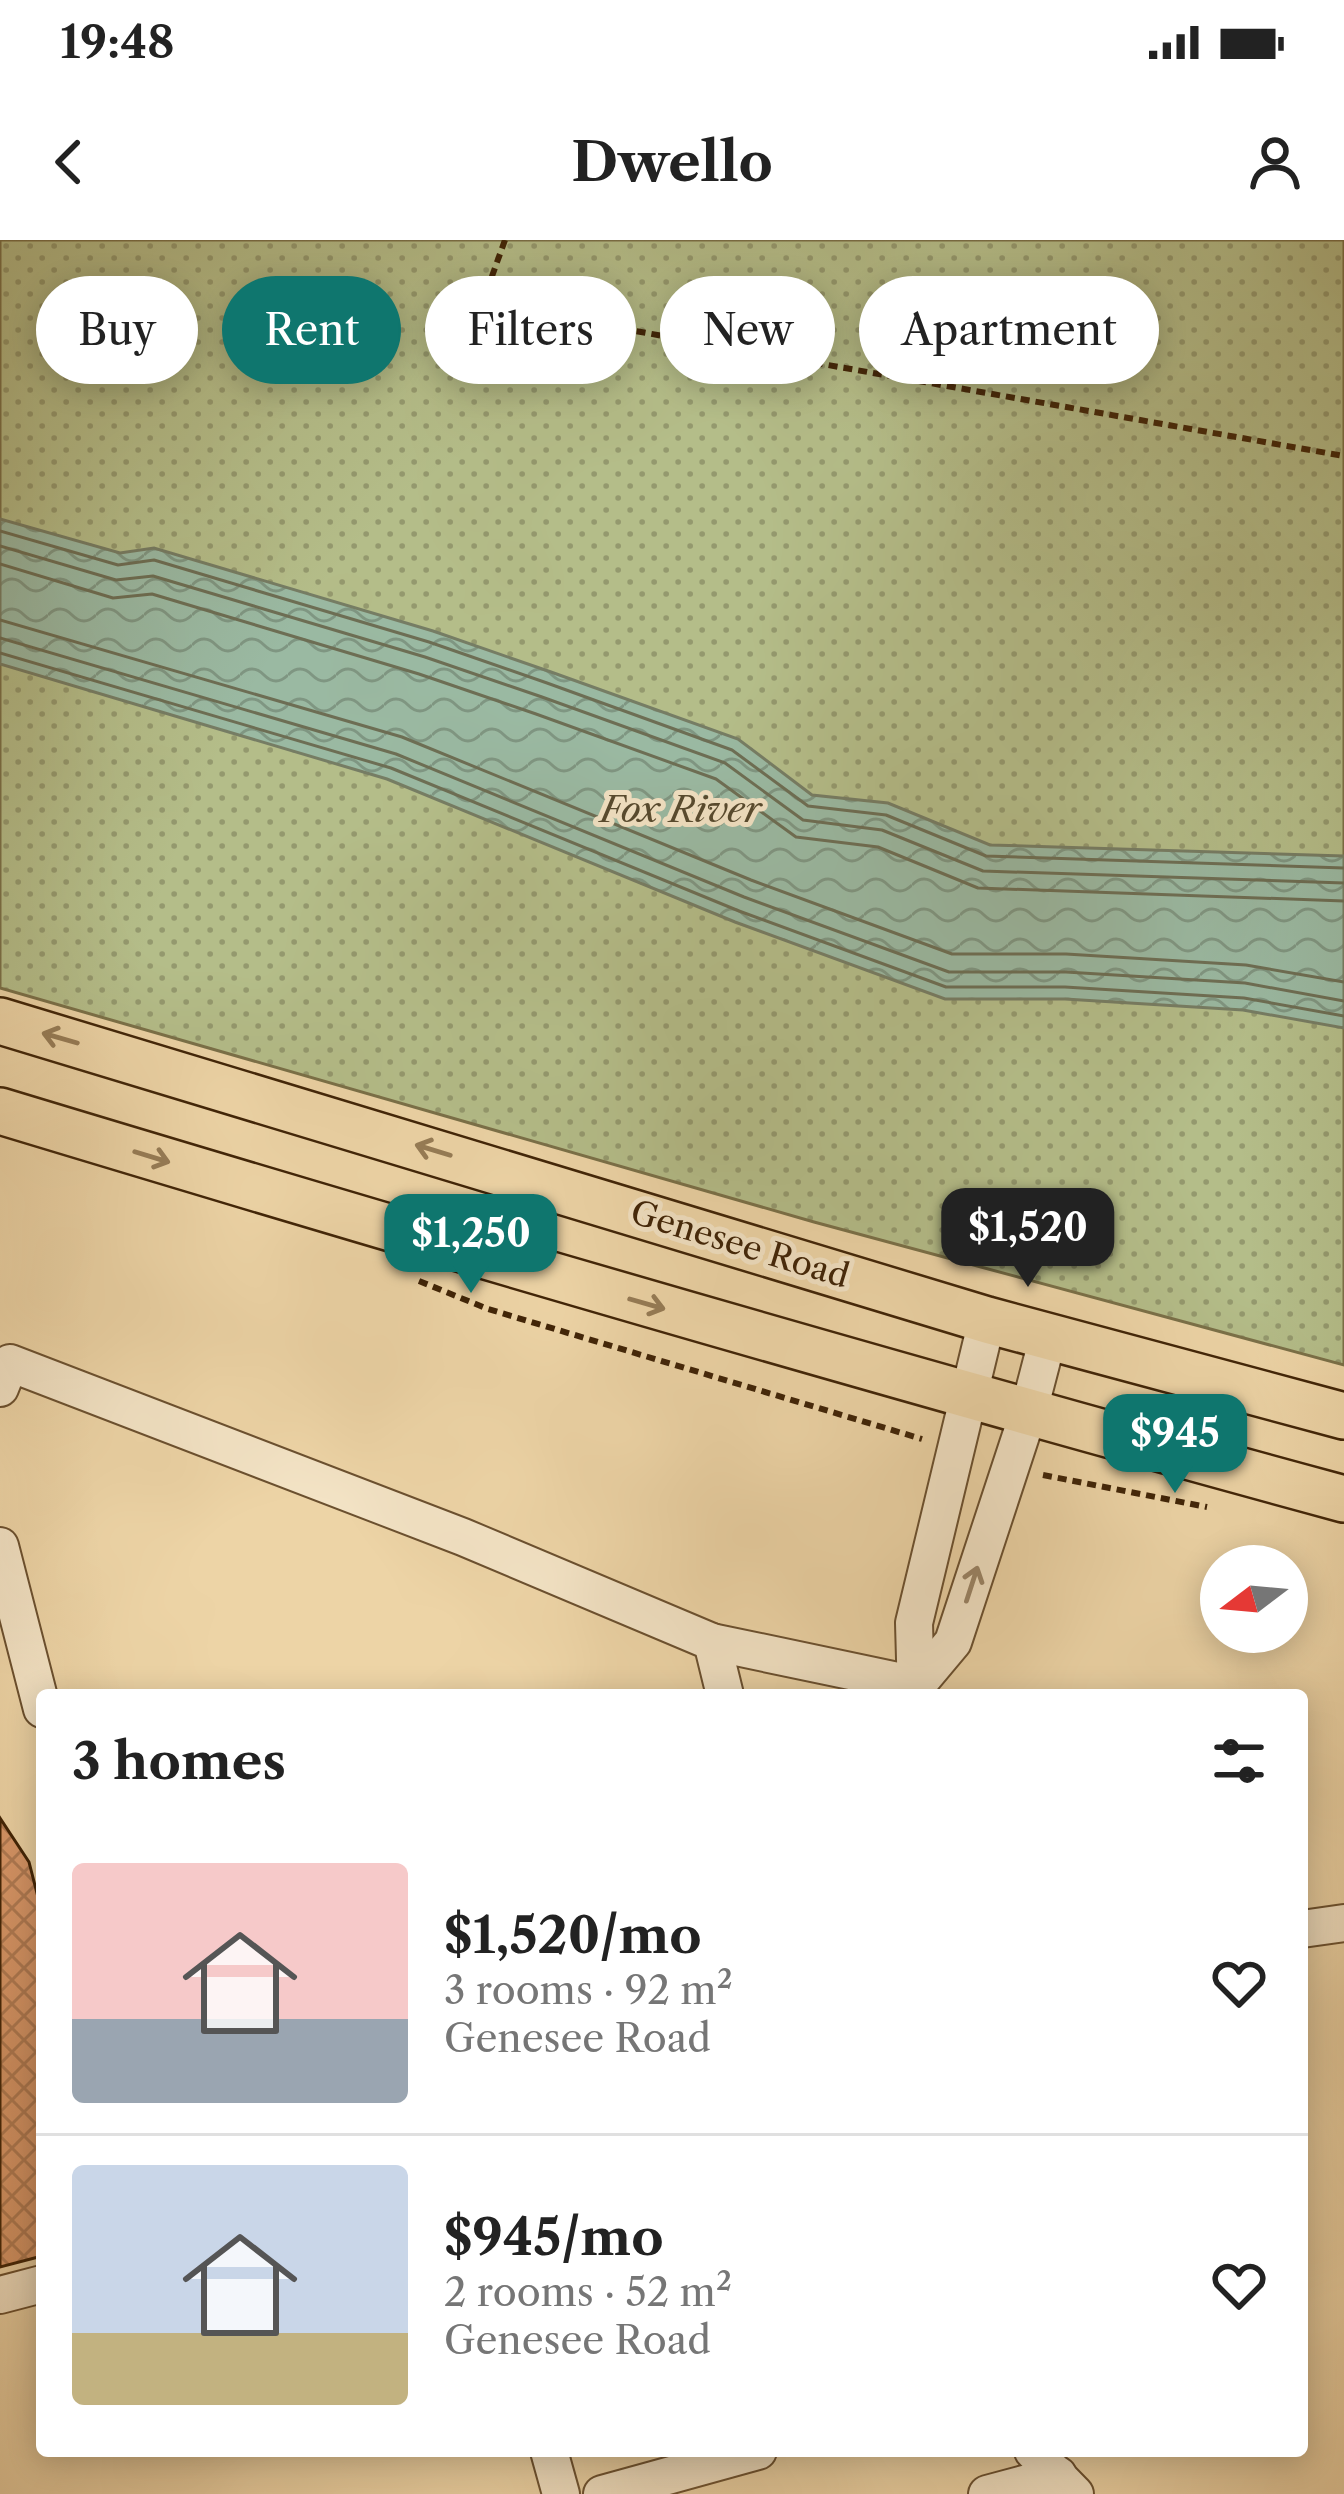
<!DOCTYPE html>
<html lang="en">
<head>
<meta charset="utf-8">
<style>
  :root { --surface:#fff; --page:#f6f6f6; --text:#222; --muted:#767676; --line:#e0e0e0; --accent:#0f766e }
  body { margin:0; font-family:"Libre Caslon Text",serif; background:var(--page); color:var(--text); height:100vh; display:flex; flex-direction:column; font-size:45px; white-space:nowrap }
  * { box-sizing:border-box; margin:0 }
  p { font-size:39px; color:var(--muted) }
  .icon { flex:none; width:66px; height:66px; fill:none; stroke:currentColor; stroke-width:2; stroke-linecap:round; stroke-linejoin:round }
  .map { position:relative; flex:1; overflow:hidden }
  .details { position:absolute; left:36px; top:1449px; width:1272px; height:768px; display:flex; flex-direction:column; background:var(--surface); border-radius:12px; box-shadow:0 6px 30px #0003 }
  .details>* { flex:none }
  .top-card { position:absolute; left:36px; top:36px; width:1272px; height:108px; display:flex; gap:24px }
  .needle { width:78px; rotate:254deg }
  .controls { position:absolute; left:1200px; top:1305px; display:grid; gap:24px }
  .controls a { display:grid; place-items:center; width:108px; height:108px; border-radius:50%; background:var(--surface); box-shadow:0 6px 30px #0003; font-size:60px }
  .price { position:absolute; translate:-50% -102px; padding:0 27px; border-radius:24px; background:var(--accent); color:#fff; font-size:39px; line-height:78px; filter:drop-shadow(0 3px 6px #0008) }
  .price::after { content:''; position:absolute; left:50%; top:72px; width:36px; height:27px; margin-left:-18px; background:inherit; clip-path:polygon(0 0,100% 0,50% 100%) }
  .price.active { background:#222; color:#fff }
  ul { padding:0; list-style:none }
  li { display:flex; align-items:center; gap:36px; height:300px; padding:0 36px }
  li+li { border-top:3px solid var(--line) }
  li span { display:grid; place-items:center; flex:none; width:336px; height:240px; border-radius:12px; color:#555 }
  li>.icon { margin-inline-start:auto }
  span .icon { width:144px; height:144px; fill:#fffc; stroke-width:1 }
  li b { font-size:51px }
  h2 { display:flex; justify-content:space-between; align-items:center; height:144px; padding:0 36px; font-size:51px }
  .tag { padding:0 42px; border-radius:54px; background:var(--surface); box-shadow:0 6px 30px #0003; font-size:42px; line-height:108px }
  .tag.active { background:var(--accent); color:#fff }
  .status { display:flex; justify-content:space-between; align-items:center; height:84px; padding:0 60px; background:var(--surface); direction:ltr }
  .status svg { height:33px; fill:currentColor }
  header { display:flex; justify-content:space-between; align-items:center; height:156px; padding:0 36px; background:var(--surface); font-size:54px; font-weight:700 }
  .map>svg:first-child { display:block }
  .green { fill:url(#green-dots); stroke:#7a7048; stroke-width:3 }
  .water { fill:url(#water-waves); stroke:#767d64; stroke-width:3 }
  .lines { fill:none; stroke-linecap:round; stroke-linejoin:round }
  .shore { stroke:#6d6e54; stroke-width:3 }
  .building { fill:url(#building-cross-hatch); stroke:#402407; stroke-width:3 }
  .minor-casing { stroke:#6b502f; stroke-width:40 }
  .major-casing { stroke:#402407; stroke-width:50 }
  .path { stroke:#402407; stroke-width:6; stroke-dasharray:9 6; stroke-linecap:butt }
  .minor { stroke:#f3e3c5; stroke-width:36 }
  .major { stroke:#edd4a6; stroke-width:45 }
  .oneway { stroke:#967c56 }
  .oneway2 { stroke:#9a8466 }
  .labels { text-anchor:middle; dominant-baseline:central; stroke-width:10; stroke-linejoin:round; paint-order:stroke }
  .street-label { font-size:33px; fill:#402407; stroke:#f3e3c5 }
  .water-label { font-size:36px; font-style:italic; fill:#56492e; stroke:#f3e3c5 }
</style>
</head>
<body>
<div class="status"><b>19:48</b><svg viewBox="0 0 49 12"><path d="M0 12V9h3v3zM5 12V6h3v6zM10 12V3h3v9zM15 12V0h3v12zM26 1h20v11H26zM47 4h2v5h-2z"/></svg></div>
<header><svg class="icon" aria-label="back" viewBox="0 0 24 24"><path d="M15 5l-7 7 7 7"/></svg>Dwello<svg class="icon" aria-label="person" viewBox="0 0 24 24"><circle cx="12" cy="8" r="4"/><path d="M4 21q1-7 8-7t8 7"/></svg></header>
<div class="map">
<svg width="1344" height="2254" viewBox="0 0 1344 2254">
  <defs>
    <pattern id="green-dots" width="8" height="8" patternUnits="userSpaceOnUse" patternTransform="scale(3)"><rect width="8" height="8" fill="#b4bd89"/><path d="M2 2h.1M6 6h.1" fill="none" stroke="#94996e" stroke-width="1.8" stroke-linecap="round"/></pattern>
    <pattern id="water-waves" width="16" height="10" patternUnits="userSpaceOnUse" patternTransform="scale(3)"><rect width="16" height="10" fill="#9ab9a2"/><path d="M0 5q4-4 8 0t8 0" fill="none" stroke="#7f9682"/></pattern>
    <pattern id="building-cross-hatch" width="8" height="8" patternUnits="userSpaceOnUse" patternTransform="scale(3)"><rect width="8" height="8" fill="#d9986a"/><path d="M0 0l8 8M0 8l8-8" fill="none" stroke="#b17c55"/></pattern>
  </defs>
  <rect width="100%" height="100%" fill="#edd4a6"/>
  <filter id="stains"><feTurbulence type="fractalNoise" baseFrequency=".00167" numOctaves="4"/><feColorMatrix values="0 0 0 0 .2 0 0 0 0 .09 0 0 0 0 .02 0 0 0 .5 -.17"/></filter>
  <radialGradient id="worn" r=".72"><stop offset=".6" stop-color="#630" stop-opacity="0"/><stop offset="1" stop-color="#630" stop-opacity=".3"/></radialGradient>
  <!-- green -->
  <polygon class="green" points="0,0 1344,0 1344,1125 814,982 0,748"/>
  <!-- water -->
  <polygon class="water" points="0,279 120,313 154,308 433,391 551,432 738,499 812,555 888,563 990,605 1344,616 1344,788 1243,770 1065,759 945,759 735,682 387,539 0,424"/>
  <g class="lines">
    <!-- shore -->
    <g class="shore">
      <polyline points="0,291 118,325 154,320 429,402 547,443 732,510 808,566 886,575 986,616 1344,628"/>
      <polyline points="0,306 116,340 153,336 425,417 542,457 725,523 803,580 882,590 983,631 1344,643"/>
      <polyline points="0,324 113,358 152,354 419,434 536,474 716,539 796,597 878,607 978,648 1344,661"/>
      <polyline points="0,380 402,497 751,640 952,714 1066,714 1246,725 1344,742"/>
      <polyline points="0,398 396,514 744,657 949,732 1066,732 1245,743 1344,761"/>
      <polyline points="0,413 391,528 739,671 946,747 1065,747 1244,758 1344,776"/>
    </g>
  </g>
  <!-- building -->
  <polygon class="building" points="0,1578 29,1622 42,1673 42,2016 0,2027"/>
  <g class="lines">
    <defs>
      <g id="minor">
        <polyline points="0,1148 10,1123 463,1297 712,1402 725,1455"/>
        <polyline points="0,1306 42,1469"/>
        <polyline points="712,1402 917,1445"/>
        <polyline points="917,1445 953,1402 1028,1174 1048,1097"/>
        <polyline points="916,1455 914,1383 987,1080"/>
        <polyline points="1302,1689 1344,1683"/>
        <polyline points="0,2055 42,2044"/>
        <polyline points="549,2211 561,2254"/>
        <polyline points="1033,2211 1075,2254"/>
        <polyline points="602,2254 758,2211"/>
        <polyline points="987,2254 1058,2235"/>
      </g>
      <g id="major">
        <polyline points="0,781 987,1080 1344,1176"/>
        <path d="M0,871C446,1006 894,1137 1344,1259"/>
      </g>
    </defs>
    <!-- minor casing -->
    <use href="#minor" class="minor-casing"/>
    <!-- major casing -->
    <use href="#major" class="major-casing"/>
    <!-- path -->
    <g class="path">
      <polyline points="505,0 482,64 1344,216"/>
      <polyline points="419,1041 488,1069 922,1199"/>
      <polyline points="1043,1235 1207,1267"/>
    </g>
    <!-- minor -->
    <use href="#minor" class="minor"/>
    <!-- major -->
    <use href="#major" class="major"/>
  </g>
  <!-- one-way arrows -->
  <defs><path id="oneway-shaft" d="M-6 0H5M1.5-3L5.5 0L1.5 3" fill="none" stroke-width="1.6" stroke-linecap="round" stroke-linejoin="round" transform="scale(3)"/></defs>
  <g class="oneway">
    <use href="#oneway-shaft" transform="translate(60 798) rotate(-164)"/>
    <use href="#oneway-shaft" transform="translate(433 910) rotate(-163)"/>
    <use href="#oneway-shaft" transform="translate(152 917) rotate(17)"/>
    <use href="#oneway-shaft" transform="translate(647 1064) rotate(16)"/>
  </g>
  <use class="oneway2" href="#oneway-shaft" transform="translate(972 1344) rotate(-72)"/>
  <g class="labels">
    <!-- street labels -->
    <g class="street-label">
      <text transform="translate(740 1004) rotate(17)">Genesee Road</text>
    </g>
    <!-- water labels -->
    <g class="water-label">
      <text x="681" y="569">Fox River</text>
    </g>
  </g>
  <rect width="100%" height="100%" filter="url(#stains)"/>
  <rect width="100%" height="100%" fill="url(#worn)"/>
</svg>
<div class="controls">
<a><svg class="needle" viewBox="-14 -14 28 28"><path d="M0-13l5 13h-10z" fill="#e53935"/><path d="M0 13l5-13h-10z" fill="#767676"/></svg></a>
</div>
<b class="price active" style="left:1028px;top:1050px">$1,520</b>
<b class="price" style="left:471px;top:1056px">$1,250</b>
<b class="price" style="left:1175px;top:1256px">$945</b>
<div class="top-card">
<a class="tag">Buy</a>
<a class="tag active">Rent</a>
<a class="tag">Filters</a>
<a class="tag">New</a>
<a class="tag">Apartment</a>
</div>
<section class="details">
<h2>3 homes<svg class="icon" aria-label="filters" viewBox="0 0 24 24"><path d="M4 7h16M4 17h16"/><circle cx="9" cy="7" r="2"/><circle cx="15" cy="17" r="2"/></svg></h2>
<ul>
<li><span style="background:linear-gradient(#f6c9c9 65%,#9aa5b1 0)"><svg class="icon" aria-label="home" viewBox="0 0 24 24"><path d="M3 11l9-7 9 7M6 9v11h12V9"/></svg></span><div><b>$1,520/mo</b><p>3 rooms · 92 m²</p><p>Genesee Road</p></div><svg class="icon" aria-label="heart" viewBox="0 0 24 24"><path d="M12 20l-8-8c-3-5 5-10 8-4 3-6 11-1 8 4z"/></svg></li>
<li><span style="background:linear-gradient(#c9d6e8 70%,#c2b280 0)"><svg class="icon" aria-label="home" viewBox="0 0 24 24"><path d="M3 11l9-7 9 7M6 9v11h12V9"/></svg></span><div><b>$945/mo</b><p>2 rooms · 52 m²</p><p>Genesee Road</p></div><svg class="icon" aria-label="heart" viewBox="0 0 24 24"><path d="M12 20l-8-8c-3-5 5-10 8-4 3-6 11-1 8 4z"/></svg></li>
</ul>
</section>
</div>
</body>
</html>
